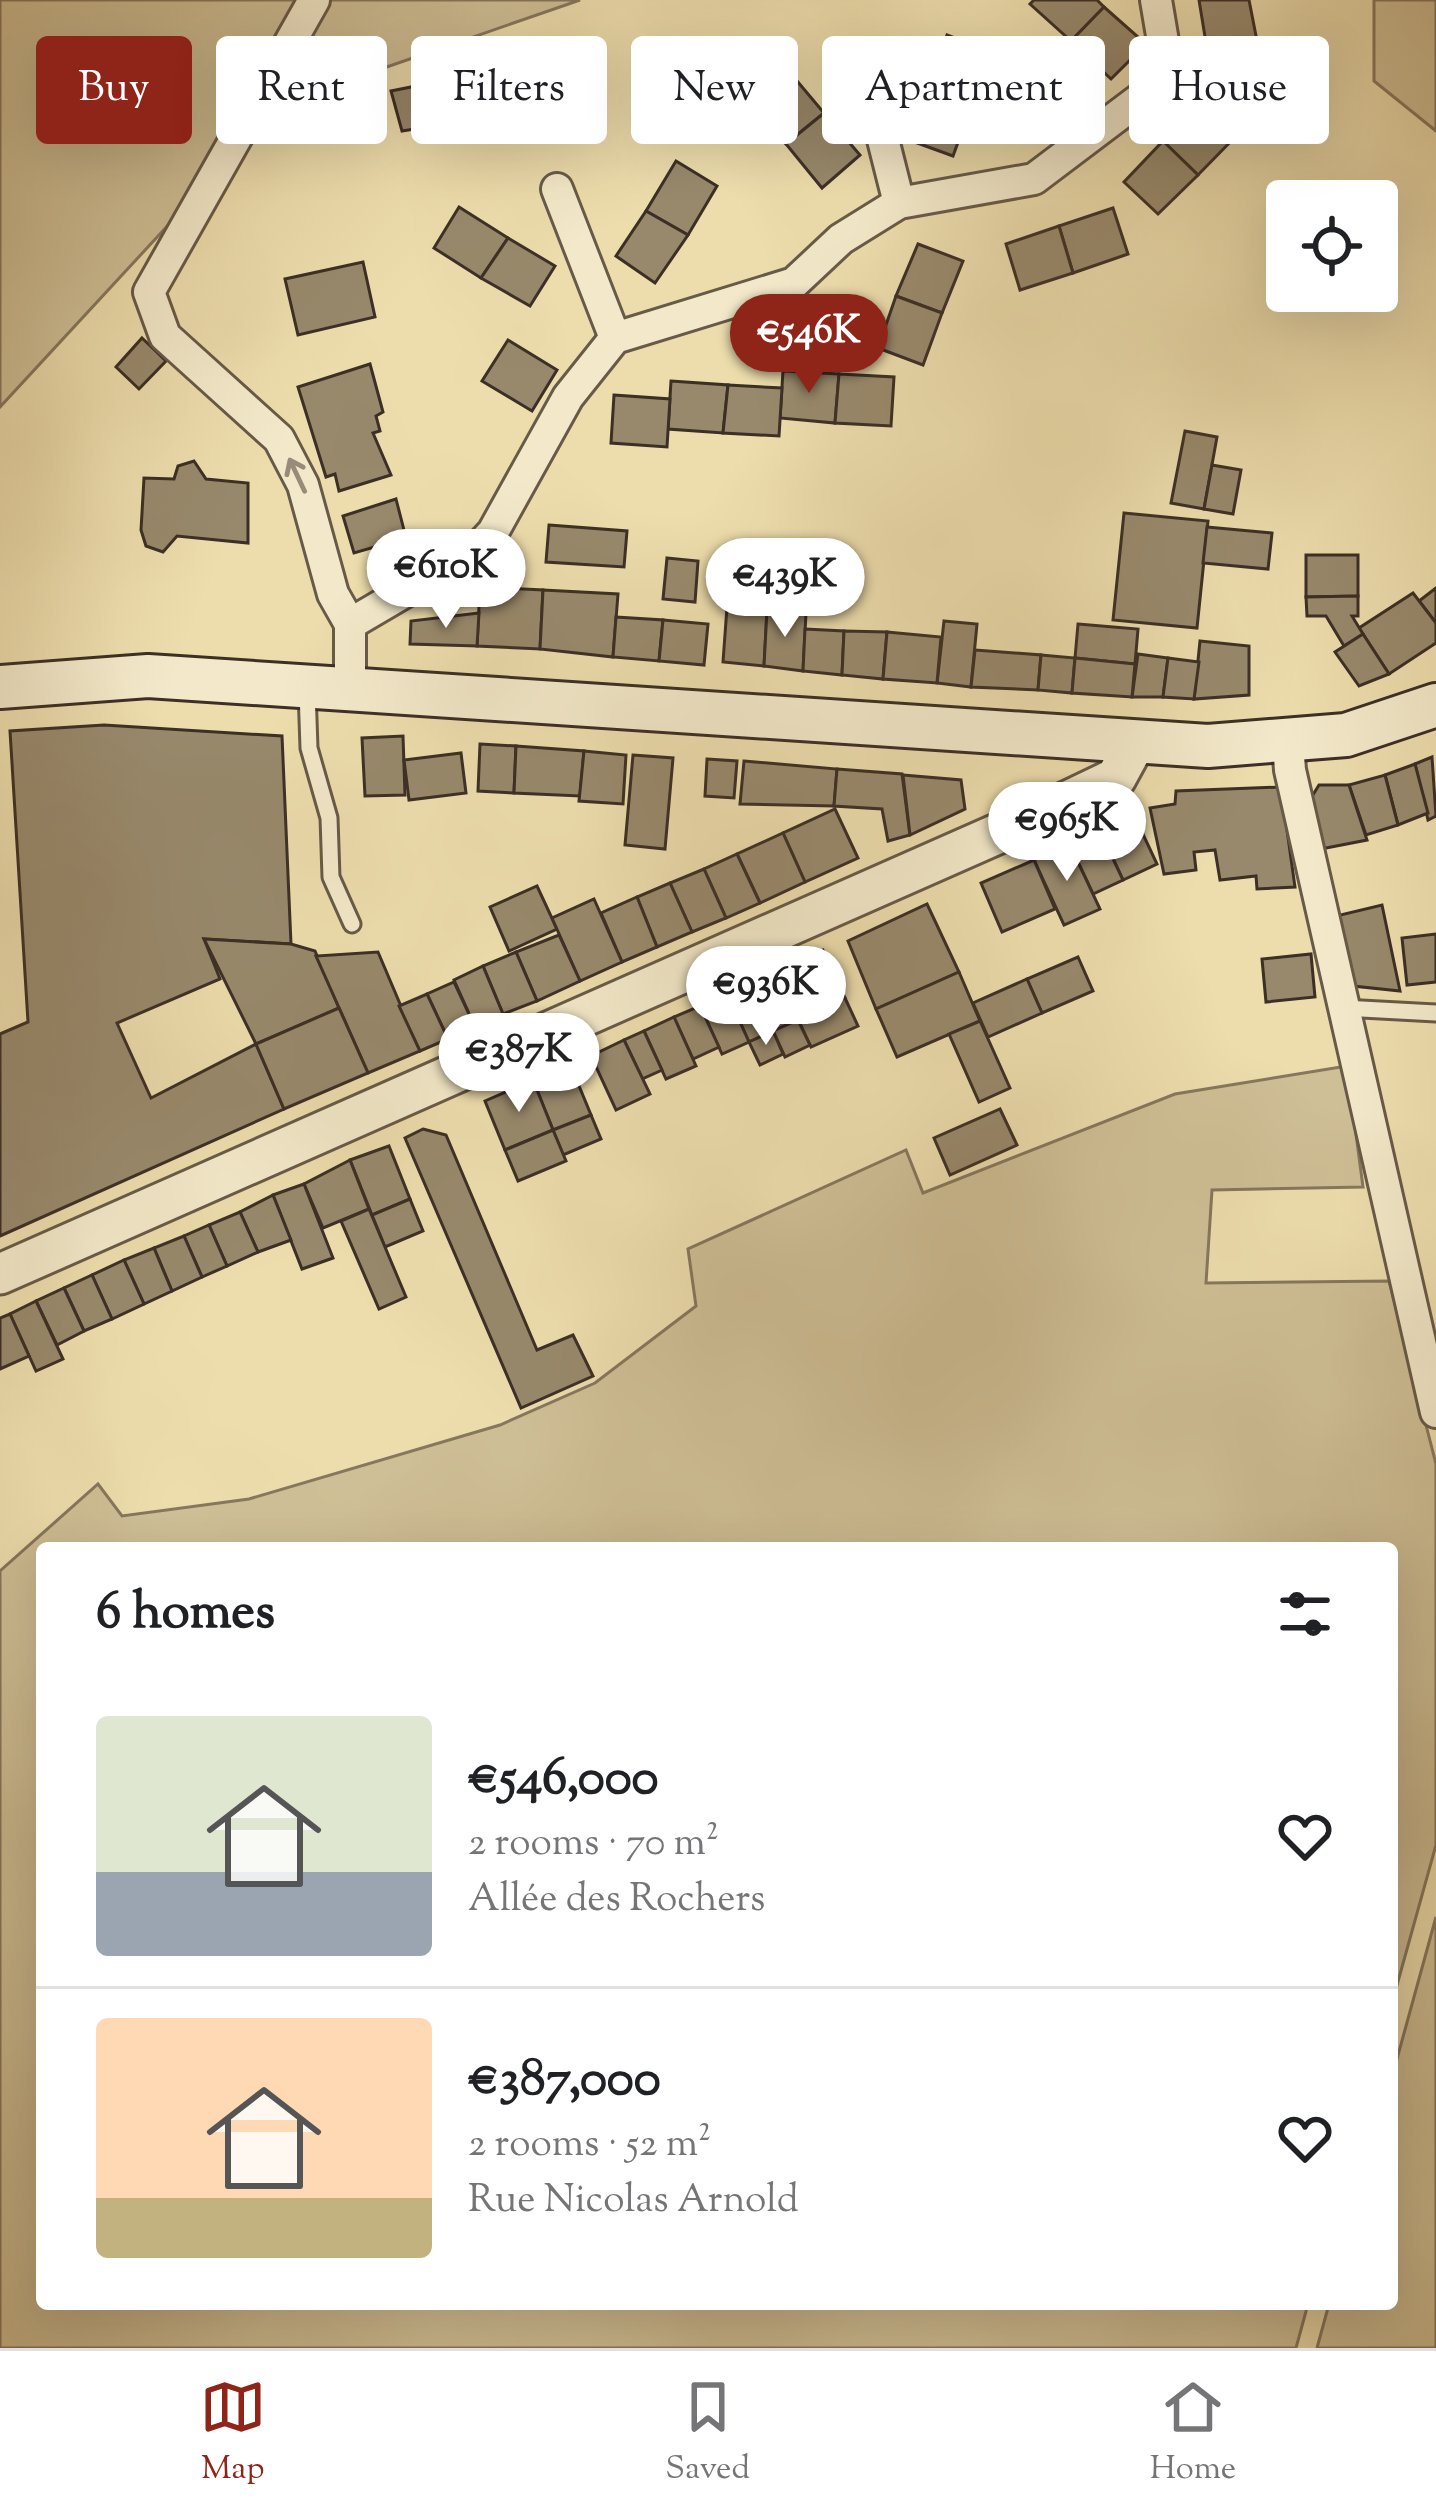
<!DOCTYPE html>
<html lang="en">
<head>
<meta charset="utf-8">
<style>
  :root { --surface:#fff; --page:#f2f2f2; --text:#202124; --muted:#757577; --line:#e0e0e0; --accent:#8f2418 }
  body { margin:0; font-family:"Sorts Mill Goudy",serif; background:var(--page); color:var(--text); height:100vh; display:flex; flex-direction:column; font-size:45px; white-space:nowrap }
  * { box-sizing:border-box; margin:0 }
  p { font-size:39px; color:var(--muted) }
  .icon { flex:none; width:66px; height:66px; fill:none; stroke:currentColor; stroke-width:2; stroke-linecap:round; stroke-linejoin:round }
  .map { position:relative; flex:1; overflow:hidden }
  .side { position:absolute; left:36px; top:1542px; width:1362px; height:768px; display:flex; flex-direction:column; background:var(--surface); border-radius:12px; box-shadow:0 12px 48px #0002 }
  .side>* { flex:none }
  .guide { position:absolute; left:36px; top:36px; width:1365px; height:108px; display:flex; gap:24px }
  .fabs { position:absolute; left:1266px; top:180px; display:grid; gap:24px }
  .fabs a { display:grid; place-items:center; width:132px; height:132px; border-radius:12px; background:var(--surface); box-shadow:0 12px 48px #0002; font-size:60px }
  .price { position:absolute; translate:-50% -102px; padding:0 27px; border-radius:42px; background:#fff; color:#222; font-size:39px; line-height:78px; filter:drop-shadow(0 3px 6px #0008) }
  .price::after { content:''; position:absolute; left:50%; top:72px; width:36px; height:27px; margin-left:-18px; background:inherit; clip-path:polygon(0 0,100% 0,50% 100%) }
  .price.current { background:var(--accent); color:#fff }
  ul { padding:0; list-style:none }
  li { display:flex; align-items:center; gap:36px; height:300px; padding:0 60px }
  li+li { border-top:3px solid var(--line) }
  li span { display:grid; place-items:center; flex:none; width:336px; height:240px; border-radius:12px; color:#555 }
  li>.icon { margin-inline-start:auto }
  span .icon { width:144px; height:144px; fill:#fffc; stroke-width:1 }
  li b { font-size:51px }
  h2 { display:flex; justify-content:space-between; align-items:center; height:144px; padding:0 60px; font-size:51px }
  .pill { padding:0 42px; border-radius:12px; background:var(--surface); box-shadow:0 12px 48px #0002; font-size:42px; line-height:108px }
  .pill.current { background:var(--accent); color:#fff }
  .tabs { display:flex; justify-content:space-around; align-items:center; height:168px; border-top:3px solid var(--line); background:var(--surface); font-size:33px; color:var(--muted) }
  .tabs a { display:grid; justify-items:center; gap:6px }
  .tabs .current { color:var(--accent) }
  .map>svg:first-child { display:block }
  .green { fill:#cfbf96; stroke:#86775e; stroke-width:3 }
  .building { fill:#98896c; stroke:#3c2f26; stroke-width:3 }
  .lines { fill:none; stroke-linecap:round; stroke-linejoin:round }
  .service-casing { stroke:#685a48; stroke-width:21 }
  .minor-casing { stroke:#685a48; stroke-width:36 }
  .tertiary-casing { stroke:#685a48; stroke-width:45 }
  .secondary-casing { stroke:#3c2f26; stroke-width:48 }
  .service { stroke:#f3e9ca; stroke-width:15 }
  .minor { stroke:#f3e9ca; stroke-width:30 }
  .tertiary { stroke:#f3e9ca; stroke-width:39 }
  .secondary { stroke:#f3e9ca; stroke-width:42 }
  .oneway { stroke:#988c78 }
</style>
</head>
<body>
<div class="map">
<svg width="1436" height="2348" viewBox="0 0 1436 2348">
  <rect width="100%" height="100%" fill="#edddad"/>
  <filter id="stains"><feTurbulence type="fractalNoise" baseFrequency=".00167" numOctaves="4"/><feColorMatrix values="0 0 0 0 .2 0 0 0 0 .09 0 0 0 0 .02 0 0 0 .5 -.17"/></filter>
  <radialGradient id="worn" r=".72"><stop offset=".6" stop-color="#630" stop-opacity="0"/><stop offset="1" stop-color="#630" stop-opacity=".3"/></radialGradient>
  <!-- green -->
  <g class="green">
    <polygon points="0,0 580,0 355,78 286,29 196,195 0,407"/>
    <polygon points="1374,0 1436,0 1436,131 1374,81"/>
    <polygon points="1347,1066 1363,1187 1212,1190 1206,1283 1389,1281 1436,1464 1436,1845 1392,2003 1392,1548 42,1548 42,2304 1308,2304 1296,2348 0,2348 0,1571 98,1484 122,1516 249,1499 500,1425 595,1383 696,1306 688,1249 906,1150 923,1193 1175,1094"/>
    <polygon points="1436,1917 1436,2348 1317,2348 1329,2304 1392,2304 1392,2077"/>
  </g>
  <!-- building -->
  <g class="building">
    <polygon points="1034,0 1097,0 1104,7 1071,41 1030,4"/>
    <polygon points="1199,0 1249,0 1258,46 1208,55"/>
    <polygon points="1104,7 1146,44 1111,79 1071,41"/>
    <polygon points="947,35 992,52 972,104 927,87"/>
    <polygon points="524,49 534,97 481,111 482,118 402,131 391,91 436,82 431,65"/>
    <polygon points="787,69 824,113 786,144 750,101"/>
    <polygon points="927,87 972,104 953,156 909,140"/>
    <polygon points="1203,101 1238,134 1198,175 1163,141"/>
    <polygon points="824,113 860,155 822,188 786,144"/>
    <polygon points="1163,141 1198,175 1158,214 1124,182"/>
    <polygon points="676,161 717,186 688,235 646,211"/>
    <polygon points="459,207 508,238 481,278 434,248"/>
    <polygon points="1113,208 1128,254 1073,273 1059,226"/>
    <polygon points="646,211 688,235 655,283 616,256"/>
    <polygon points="1059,226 1073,273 1020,290 1006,244"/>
    <polygon points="508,238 555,266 530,306 481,278"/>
    <polygon points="918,244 963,261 942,313 896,296"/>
    <polygon points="363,262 375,317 298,335 285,279"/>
    <polygon points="896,296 942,313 923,365 878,348"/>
    <polygon points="142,338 166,361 139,389 116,367"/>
    <polygon points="508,340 557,370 532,411 482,381"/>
    <polygon points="370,364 383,412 376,416 380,431 373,433 391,475 339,491 335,474 326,477 298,387"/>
    <polygon points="783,371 839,374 835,423 780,418"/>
    <polygon points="839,374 894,377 891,426 835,423"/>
    <polygon points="671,381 728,385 723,433 668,429"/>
    <polygon points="728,385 782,388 779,436 723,433"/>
    <polygon points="614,395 670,399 667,447 611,443"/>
    <polygon points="1185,431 1217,437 1204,509 1171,503"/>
    <polygon points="194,461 206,479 248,483 248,543 177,536 163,552 146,546 141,530 144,478 174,479 178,466"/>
    <polygon points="1212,465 1241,470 1233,514 1204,509"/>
    <polygon points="396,499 406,538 354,553 343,516"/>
    <polygon points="1124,513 1208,521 1197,628 1113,620"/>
    <polygon points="549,525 627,531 624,567 546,562"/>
    <polygon points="1207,527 1272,533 1268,569 1203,563"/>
    <polygon points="1306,555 1358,555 1358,596 1306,597"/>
    <polygon points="667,558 698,561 695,602 663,599"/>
    <polygon points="480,587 543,590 540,649 477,646"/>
    <polygon points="1436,588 1436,623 1419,601"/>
    <polygon points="543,590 618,594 613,657 540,649"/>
    <polygon points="1413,593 1436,623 1436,643 1389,674 1359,628"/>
    <polygon points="1358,596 1358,616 1352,616 1363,634 1344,646 1326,616 1307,616 1306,597"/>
    <polygon points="727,607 767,610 764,666 723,662"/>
    <polygon points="767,610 806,613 803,671 764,666"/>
    <polygon points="479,613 477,646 410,644 411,621"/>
    <polygon points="616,617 663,620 659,661 613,657"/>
    <polygon points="663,620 708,624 704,665 659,661"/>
    <polygon points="944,621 977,624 971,687 937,683"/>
    <polygon points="1078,624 1138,629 1135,664 1075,658"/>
    <polygon points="805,629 844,631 842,675 803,671"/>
    <polygon points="844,631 887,632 883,679 842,675"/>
    <polygon points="887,632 941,637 937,683 883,679"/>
    <polygon points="1363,634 1389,674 1359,686 1335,652"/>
    <polygon points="1200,641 1249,646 1249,695 1194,699"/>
    <polygon points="975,650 1041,655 1038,690 971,687"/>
    <polygon points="1138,654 1168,658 1163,697 1132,697"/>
    <polygon points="1041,655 1075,658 1072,693 1038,690"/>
    <polygon points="1075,658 1135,664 1132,697 1072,693"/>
    <polygon points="1168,658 1199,662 1194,699 1163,697"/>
    <polygon points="104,725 282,736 291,944 204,939 220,979 117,1023 151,1098 256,1044 284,1109 0,1236 0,1034 28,1022 10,731"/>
    <polygon points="403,736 405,795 365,796 362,738"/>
    <polygon points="480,744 516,746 514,793 478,791"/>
    <polygon points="516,746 584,751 580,796 514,793"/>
    <polygon points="584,751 626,755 623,804 579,801"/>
    <polygon points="461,753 466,793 409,800 404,760"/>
    <polygon points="633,755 673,758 665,849 625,845"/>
    <polygon points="1432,757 1436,816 1428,820 1415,764"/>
    <polygon points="707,759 737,761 734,798 705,796"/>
    <polygon points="744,761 837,769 834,806 740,804"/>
    <polygon points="1415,764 1428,813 1398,825 1385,775"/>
    <polygon points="837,769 902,774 910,835 888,841 882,809 834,806"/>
    <polygon points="903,775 961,780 965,809 910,835"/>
    <polygon points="1385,775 1398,825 1366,835 1349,785"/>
    <polygon points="1319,785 1349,785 1367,840 1321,849 1311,798"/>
    <polygon points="1281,787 1295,887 1257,889 1256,876 1220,880 1215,850 1194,852 1196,870 1164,874 1150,808 1175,804 1176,791"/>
    <polygon points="835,809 858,858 805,882 783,833"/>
    <polygon points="1133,813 1157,864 1123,880 1099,829"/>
    <polygon points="1099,829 1123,880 1093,894 1069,843"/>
    <polygon points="783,833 805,882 760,903 737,854"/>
    <polygon points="1069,843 1100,909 1064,925 1034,860"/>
    <polygon points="737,854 760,903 726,918 704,869"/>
    <polygon points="1034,860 1055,909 1002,932 981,883"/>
    <polygon points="704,869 726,918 692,932 670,883"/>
    <polygon points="670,883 692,932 657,947 637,897"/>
    <polygon points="537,886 557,929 509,951 490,907"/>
    <polygon points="637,897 657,947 622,962 601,913"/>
    <polygon points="594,899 622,962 580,981 552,918"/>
    <polygon points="927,904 959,972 876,1009 848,941"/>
    <polygon points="1382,905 1400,991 1353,986 1336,916"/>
    <polygon points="1436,934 1436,982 1407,985 1402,938"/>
    <polygon points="559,935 580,981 537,1001 516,952"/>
    <polygon points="204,939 291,944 315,951 339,1008 256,1044"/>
    <polygon points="823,950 845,998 798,1020 776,971"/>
    <polygon points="378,952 420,1051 368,1073 316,956"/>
    <polygon points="516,952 537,1001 503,1014 483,966"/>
    <polygon points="1311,954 1315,997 1266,1002 1262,959"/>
    <polygon points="1078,957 1093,991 1042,1013 1027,979"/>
    <polygon points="483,966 503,1014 475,1027 454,980"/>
    <polygon points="776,971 798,1020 773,1031 751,982"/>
    <polygon points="959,972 980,1021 897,1057 876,1009"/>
    <polygon points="1027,979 1042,1013 988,1037 973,1003"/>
    <polygon points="454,982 475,1027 448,1039 427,994"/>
    <polygon points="751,982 773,1031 749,1042 727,993"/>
    <polygon points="727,993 749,1042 722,1054 700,1006"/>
    <polygon points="427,994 448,1039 420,1051 399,1006"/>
    <polygon points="845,998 858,1026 811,1047 798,1020"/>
    <polygon points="700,1006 719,1047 693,1059 674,1017"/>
    <polygon points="339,1008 368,1073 284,1109 256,1044"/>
    <polygon points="674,1017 696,1066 666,1079 644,1031"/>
    <polygon points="798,1020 810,1045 785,1057 773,1031"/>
    <polygon points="980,1021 1010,1088 979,1102 949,1034"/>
    <polygon points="644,1031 662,1070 642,1079 624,1040"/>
    <polygon points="773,1031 783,1054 760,1065 749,1042"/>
    <polygon points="624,1040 650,1094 616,1110 591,1056"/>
    <polygon points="570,1064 591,1115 553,1130 533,1080"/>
    <polygon points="533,1080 553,1130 505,1150 485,1101"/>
    <polygon points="1000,1109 1017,1145 950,1175 934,1138"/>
    <polygon points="591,1115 601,1139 563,1155 553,1130"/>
    <polygon points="423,1129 446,1135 537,1350 573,1335 593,1376 521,1408 405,1138"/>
    <polygon points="553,1130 566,1161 518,1181 505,1150"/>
    <polygon points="389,1146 410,1199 372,1215 350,1160"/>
    <polygon points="350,1160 369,1209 323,1228 304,1184"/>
    <polygon points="304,1184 333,1258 302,1269 273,1195"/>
    <polygon points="273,1195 291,1240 258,1252 240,1212"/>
    <polygon points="410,1199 423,1231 385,1247 372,1215"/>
    <polygon points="369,1209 406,1297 379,1309 341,1221"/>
    <polygon points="240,1212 258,1252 227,1266 209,1225"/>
    <polygon points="209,1225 227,1266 202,1277 184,1236"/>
    <polygon points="184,1236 202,1277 172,1291 154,1248"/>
    <polygon points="154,1248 172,1291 144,1304 124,1260"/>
    <polygon points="124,1260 144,1304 112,1319 92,1275"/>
    <polygon points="92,1275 112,1319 84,1331 64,1288"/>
    <polygon points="64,1288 84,1331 57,1345 36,1301"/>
    <polygon points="36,1301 63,1359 36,1371 10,1314"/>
    <polygon points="10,1314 29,1356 0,1369 0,1318"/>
  </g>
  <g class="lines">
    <defs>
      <g id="service">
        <polyline points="307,690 309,748 329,818 331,877 352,924"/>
        <polyline points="1343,1008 1436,1013"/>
      </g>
      <g id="minor">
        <polyline points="314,0 149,292 165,336 279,439 303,485 333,594 350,624 350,689"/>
        <polyline points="1156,0 1169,77"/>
        <polyline points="866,72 899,203"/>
        <polyline points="557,189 615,338"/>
        <polyline points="350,624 476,550 493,532 568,397 615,338 794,283 841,239 899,203 1034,179 1169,77 1241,92"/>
        <polyline points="1288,743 1290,770 1436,1412"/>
      </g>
      <polyline id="tertiary" points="0,1274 1022,823 1116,778 1134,745"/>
      <polyline id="secondary" points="0,687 148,676 1208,746 1346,735 1436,705"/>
    </defs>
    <!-- service casing -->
    <use href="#service" class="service-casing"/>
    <!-- minor casing -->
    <use href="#minor" class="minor-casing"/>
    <!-- tertiary casing -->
    <use href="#tertiary" class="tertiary-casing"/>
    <!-- secondary casing -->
    <use href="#secondary" class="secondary-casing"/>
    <!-- service -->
    <use href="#service" class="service"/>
    <!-- minor -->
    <use href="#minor" class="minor"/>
    <!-- tertiary -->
    <use href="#tertiary" class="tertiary"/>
    <!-- secondary -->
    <use href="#secondary" class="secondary"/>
  </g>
  <!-- one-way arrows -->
  <defs><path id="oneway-shaft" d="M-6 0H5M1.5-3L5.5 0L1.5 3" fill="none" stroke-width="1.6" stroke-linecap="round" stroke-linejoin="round" transform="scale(3)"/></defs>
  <use class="oneway" href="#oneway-shaft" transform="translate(297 475) rotate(-115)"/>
  <rect width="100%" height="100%" filter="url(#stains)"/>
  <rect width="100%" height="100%" fill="url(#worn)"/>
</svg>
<div class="fabs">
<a><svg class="icon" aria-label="locate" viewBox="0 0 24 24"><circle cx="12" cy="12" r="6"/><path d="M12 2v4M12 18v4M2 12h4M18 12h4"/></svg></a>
</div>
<b class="price current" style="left:809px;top:396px">€546K</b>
<b class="price" style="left:446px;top:631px">€610K</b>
<b class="price" style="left:785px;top:640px">€439K</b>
<b class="price" style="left:1067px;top:884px">€965K</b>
<b class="price" style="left:766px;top:1048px">€936K</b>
<b class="price" style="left:519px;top:1115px">€387K</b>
<div class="guide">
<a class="pill current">Buy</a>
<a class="pill">Rent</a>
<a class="pill">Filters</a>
<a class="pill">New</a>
<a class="pill">Apartment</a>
<a class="pill">House</a>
</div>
<section class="side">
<h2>6 homes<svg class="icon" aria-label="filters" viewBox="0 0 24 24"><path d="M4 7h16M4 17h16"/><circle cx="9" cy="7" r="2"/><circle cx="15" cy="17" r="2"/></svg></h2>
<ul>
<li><span style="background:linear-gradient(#dfe7d0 65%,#9aa5b1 0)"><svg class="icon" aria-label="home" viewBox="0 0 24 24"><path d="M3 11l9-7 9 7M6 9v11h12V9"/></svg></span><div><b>€546,000</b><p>2 rooms · 70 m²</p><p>Allée des Rochers</p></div><svg class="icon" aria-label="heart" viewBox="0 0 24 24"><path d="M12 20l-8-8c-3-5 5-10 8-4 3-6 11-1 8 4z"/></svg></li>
<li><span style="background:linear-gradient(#ffd9b3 75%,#c2b280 0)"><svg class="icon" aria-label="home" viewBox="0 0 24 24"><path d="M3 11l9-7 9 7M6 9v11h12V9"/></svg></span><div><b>€387,000</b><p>2 rooms · 52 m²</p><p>Rue Nicolas Arnold</p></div><svg class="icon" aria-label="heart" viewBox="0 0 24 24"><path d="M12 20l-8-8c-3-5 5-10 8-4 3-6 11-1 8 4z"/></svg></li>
</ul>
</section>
</div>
<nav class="tabs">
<a class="current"><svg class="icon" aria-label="map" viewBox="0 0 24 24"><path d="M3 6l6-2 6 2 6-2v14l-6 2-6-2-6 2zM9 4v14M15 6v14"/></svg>Map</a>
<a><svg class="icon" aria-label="saved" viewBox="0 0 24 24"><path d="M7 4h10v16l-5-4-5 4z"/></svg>Saved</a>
<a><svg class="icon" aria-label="home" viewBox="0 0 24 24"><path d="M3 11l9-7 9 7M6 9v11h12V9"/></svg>Home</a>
</nav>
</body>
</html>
